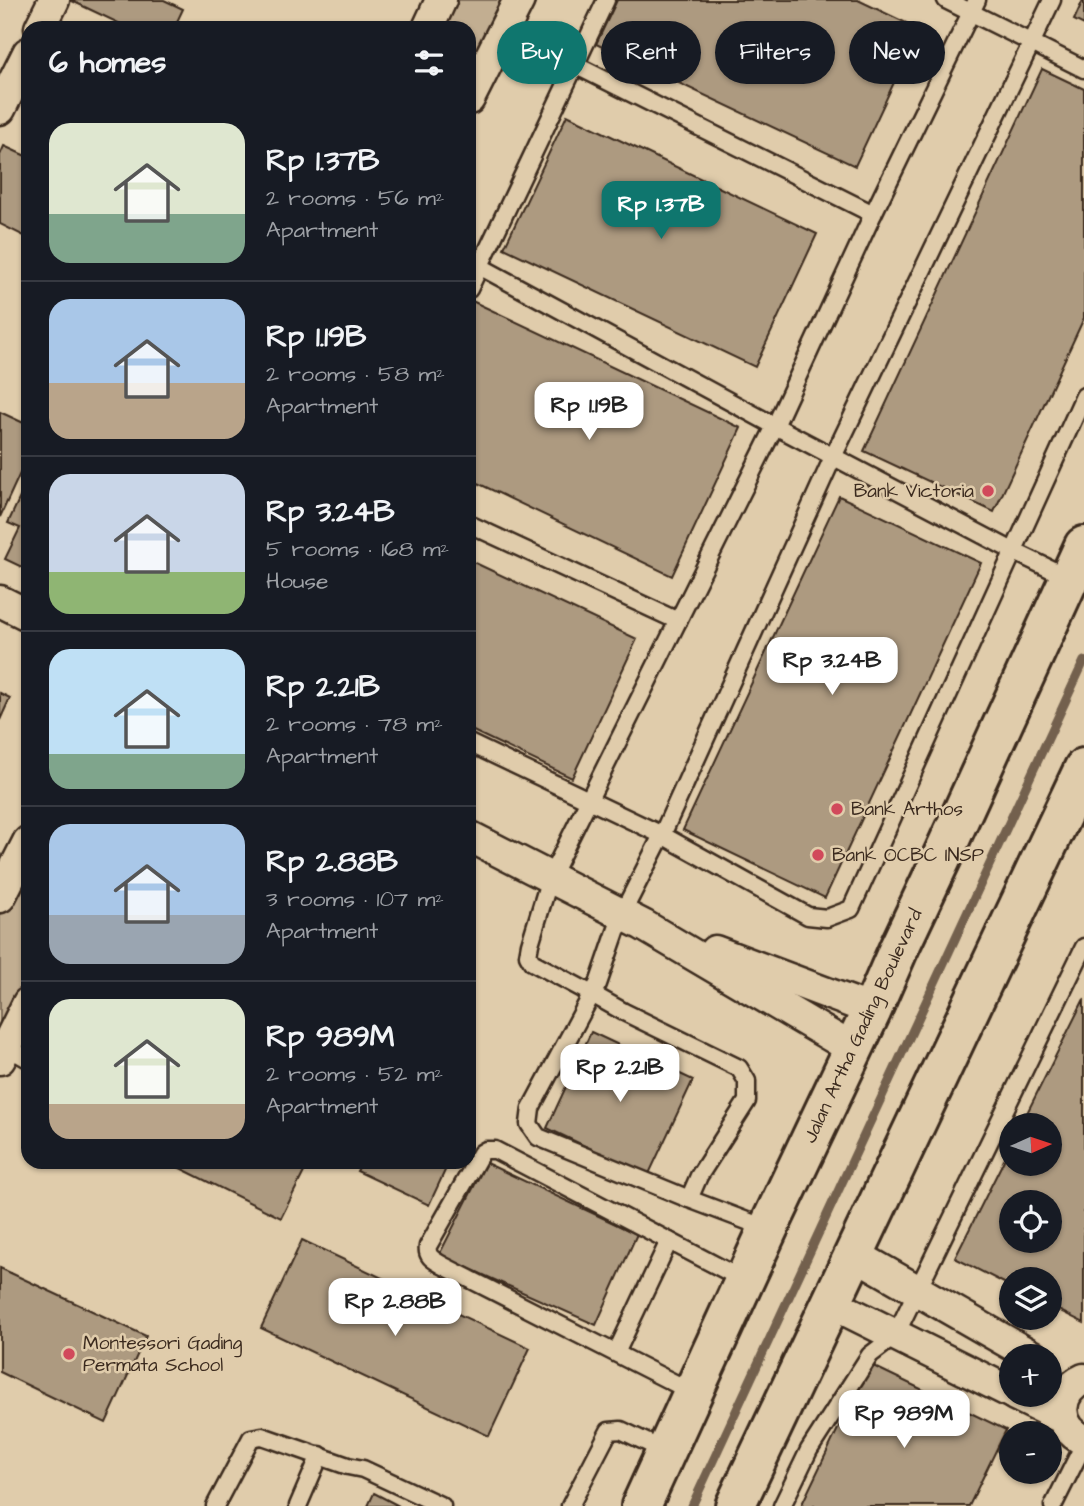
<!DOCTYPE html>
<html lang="en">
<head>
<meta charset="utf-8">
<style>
  :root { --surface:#171b24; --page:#242831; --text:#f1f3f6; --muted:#9ea1a6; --line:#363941; --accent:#0f766e }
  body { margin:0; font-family:"Architects Daughter",sans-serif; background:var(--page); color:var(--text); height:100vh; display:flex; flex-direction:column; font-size:26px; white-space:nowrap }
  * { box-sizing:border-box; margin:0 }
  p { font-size:23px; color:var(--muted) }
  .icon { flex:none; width:38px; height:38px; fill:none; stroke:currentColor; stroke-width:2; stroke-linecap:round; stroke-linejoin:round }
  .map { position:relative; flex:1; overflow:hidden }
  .sheet { position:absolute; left:21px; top:21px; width:455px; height:1148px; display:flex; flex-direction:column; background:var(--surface); border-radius:21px; box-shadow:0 2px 5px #0004 }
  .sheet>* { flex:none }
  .banner { position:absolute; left:497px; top:21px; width:481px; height:63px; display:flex; gap:14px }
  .needle { width:46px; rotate:87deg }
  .fabs { position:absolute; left:999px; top:1113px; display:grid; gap:14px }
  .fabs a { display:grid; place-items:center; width:63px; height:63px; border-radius:50%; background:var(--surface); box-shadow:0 2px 5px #0004; font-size:35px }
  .price { position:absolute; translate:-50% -60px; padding:0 16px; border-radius:14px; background:#fff; color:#222; font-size:23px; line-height:46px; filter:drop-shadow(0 2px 4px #0008) }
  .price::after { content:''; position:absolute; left:50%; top:42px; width:21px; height:16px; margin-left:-10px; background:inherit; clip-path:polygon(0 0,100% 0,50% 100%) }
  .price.current { background:var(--accent); color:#fff }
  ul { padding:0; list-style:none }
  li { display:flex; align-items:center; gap:21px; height:175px; padding:0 28px }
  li+li { border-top:2px solid var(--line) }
  li span { display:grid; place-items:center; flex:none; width:196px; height:140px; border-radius:21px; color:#555 }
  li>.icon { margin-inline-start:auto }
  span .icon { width:84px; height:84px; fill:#fffc; stroke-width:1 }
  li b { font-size:30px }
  h2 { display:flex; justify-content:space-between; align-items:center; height:84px; padding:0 28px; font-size:30px }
  .chip { padding:0 24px; border-radius:32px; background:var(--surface); box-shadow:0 2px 5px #0004; font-size:24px; line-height:63px }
  .chip.current { background:var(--accent); color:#fff }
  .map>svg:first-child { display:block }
  .green { fill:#c2ae91; stroke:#7e6c58; stroke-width:2 }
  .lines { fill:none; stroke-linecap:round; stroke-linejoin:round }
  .stream { stroke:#73614e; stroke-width:9 }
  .building { fill:#ad9a80; stroke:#3b2a1e; stroke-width:2; fill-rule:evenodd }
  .lane-casing { stroke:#3b2a1e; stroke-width:21 }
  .street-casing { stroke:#3b2a1e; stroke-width:35 }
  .secondary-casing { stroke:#3b2a1e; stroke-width:44 }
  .lane { stroke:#e0ccab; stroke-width:16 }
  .street { stroke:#e0ccab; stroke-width:30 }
  .secondary { stroke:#e0ccab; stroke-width:38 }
  .poi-dot { fill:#d1495b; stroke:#e0ccab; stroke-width:2.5 }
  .labels { text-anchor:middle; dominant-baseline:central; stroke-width:5; stroke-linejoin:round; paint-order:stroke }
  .poi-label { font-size:19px; fill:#3b2a1e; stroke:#e0ccab; text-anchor:start }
  .street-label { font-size:19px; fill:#3b2a1e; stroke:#e0ccab }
</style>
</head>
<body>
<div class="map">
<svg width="1084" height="1506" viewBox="0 0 1084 1506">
  <rect width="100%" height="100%" fill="#e0ccab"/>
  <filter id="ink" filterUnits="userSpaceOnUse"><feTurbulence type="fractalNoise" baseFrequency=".0143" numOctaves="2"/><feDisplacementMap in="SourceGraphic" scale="14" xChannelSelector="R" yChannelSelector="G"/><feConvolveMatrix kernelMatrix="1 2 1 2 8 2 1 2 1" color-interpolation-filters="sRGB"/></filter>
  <g filter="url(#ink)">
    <!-- green -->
    <g class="green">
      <polygon points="438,0 520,0 469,105 469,28 424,28"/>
      <polygon points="28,842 28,1007 0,1063 0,897"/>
    </g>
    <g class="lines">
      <!-- stream -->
      <polyline class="stream" points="692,1506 1084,661"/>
    </g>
    <!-- building -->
    <g class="building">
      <polygon points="70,0 164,0 183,9 174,28 129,28"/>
      <polygon points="617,0 858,0 919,29 855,166 596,44"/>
      <polygon points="1083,0 1084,0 1084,25 1074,20"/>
      <polygon points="1042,69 1084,89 1084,318 994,512 864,451"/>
      <polygon points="567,115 817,234 755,367 504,248"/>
      <polygon points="4,146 28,157 28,238 0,224 0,155"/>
      <polygon points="472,301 741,428 672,576 469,479 469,308"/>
      <polygon points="0,412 28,425 28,456 0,517"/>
      <polygon points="28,480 28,570 5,559 20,528 8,523"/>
      <polygon points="839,496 981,563 825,898 683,830"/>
      <polygon points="469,560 637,639 572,778 469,729"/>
      <polygon points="0,693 10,698 0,720"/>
      <path d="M1084,999V1323L1050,1306V1279H1012V1287L955,1258L1012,1144V1164H1050V1125H1021ZM1012,1202H1050V1241H1012Z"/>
      <polygon points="591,1032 693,1080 648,1176 547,1128"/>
      <polygon points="168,1162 309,1162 281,1218"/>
      <polygon points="362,1162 449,1162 429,1205 357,1171"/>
      <polygon points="486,1163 637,1234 596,1325 439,1255"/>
      <polygon points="302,1240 530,1348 489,1436 261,1328"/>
      <polygon points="0,1268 146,1336 106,1423 0,1372"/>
      <polygon points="869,1364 1006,1430 969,1506 801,1506"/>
      <polygon points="374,1493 399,1506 368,1506"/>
    </g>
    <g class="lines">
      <defs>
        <g id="lane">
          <polyline points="946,0 1084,69"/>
          <polyline points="575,65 873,214"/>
          <polyline points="481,267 775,426 1013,551 1069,578"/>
          <polyline points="469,289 606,0"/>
          <polyline points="469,524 678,621"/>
          <polyline points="469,743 662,835 808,916 827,918 851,909 1084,396"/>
          <polyline points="7,1047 28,1059"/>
          <polyline points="689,1199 538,1137 529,1124 531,1108 592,994 532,962 528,955 530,944 550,878 775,426 873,214 977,0"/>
          <polyline points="768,1229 689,1199 699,1176 747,1101 747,1081 739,1068 624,1012 592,994 598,984 622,914 662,835 833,457 1052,0"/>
          <polyline points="616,1353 669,1241"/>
          <path d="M694,1393L442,1265C434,1260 426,1257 428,1246L481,1153L486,1150H495L744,1280"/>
          <polyline points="215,1506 251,1438 262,1436 348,1466 363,1469 442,1506"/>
          <polyline points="298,1506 320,1455"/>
          <polyline points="570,1506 609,1431 621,1430 667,1452"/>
          <polyline points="782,1506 809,1450 870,1355 895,1336 1084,947"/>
          <polyline points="1053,1506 1084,1444"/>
        </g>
        <g id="street">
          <polyline points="40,28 54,0"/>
          <polyline points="428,28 441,0"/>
          <polyline points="469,99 519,0"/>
          <polyline points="0,109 28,53"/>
          <polyline points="0,601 28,615"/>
          <polyline points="469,836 643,925 853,1049"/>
          <polyline points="0,897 28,842"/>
          <polyline points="715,951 872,1010"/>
          <polyline points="0,1059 28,1003"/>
          <polyline points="854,1254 1032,1356"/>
          <polyline points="831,1303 1012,1393"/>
          <path d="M1084,1379C1055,1392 1055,1427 1084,1440"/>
          <polyline points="1015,1395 1062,1418"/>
        </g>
        <g id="secondary">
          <polyline points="641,1506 768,1229 872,1010 899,948 942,857 1084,546"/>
          <polyline points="735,1506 1084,768"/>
        </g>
      </defs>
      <!-- lane casing -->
      <use href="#lane" class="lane-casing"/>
      <!-- street casing -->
      <use href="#street" class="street-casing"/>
      <!-- secondary casing -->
      <use href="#secondary" class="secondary-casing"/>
      <!-- lane -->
      <use href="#lane" class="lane"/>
      <!-- street -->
      <use href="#street" class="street"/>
      <!-- secondary -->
      <use href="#secondary" class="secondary"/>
    </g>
  </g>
  <!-- markers -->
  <g class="poi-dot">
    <circle cx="988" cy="491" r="7"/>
    <circle cx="837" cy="809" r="7"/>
    <circle cx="818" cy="855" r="7"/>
    <circle cx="69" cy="1354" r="7"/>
  </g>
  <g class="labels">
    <!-- poi labels -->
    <g class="poi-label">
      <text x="974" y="491" text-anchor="end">Bank Victoria</text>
      <text x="851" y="809">Bank Arthos</text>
      <text x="832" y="855">Bank OCBC INSP</text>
      <text x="83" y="1343">Montessori Gading<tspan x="83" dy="22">Permata School</tspan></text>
    </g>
    <!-- street labels -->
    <g class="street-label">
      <text transform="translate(863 1026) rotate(-65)">Jalan Artha Gading Boulevard</text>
    </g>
  </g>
</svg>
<div class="fabs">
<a><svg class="needle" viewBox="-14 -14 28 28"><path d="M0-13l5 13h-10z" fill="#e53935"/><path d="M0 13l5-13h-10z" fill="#9ea1a6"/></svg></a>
<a><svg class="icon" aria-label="locate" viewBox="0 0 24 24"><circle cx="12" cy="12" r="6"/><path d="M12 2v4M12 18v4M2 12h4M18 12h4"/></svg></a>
<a><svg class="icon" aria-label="layers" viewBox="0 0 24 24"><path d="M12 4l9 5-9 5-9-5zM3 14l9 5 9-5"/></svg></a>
<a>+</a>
<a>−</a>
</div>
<b class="price current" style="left:661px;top:241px">Rp 1.37B</b>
<b class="price" style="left:589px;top:442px">Rp 1.19B</b>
<b class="price" style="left:832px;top:697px">Rp 3.24B</b>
<b class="price" style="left:620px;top:1104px">Rp 2.21B</b>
<b class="price" style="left:395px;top:1338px">Rp 2.88B</b>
<b class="price" style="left:904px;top:1450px">Rp 989M</b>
<div class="banner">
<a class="chip current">Buy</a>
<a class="chip">Rent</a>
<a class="chip">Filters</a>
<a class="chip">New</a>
</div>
<section class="sheet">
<h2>6 homes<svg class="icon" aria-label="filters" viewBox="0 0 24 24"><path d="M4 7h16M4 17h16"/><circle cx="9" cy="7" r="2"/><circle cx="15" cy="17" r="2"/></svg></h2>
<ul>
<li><span style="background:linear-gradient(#dfe7d0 65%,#7fa58c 0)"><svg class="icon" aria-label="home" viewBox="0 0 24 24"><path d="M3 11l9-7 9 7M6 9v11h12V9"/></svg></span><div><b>Rp 1.37B</b><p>2 rooms · 56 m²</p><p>Apartment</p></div></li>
<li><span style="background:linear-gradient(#a9c7e8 60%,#b9a48a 0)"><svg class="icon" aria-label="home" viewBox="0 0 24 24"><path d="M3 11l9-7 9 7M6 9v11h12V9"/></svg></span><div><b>Rp 1.19B</b><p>2 rooms · 58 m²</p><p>Apartment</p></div></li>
<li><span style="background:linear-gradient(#c9d6e8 70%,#8fb573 0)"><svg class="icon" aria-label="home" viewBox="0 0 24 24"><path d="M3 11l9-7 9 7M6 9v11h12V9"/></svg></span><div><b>Rp 3.24B</b><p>5 rooms · 168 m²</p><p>House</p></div></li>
<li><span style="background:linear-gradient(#bfe0f5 75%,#7fa58c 0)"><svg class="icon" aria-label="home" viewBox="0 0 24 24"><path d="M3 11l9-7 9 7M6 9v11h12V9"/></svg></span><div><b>Rp 2.21B</b><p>2 rooms · 78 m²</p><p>Apartment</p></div></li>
<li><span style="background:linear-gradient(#a9c7e8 65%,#9aa5b1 0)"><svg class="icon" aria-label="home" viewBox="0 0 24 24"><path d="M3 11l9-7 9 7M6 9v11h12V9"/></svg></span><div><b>Rp 2.88B</b><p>3 rooms · 107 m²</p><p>Apartment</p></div></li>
<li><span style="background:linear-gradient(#dfe7d0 75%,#b9a48a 0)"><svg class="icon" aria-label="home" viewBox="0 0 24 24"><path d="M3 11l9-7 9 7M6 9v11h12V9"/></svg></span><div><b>Rp 989M</b><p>2 rooms · 52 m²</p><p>Apartment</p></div></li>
</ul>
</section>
</div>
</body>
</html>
